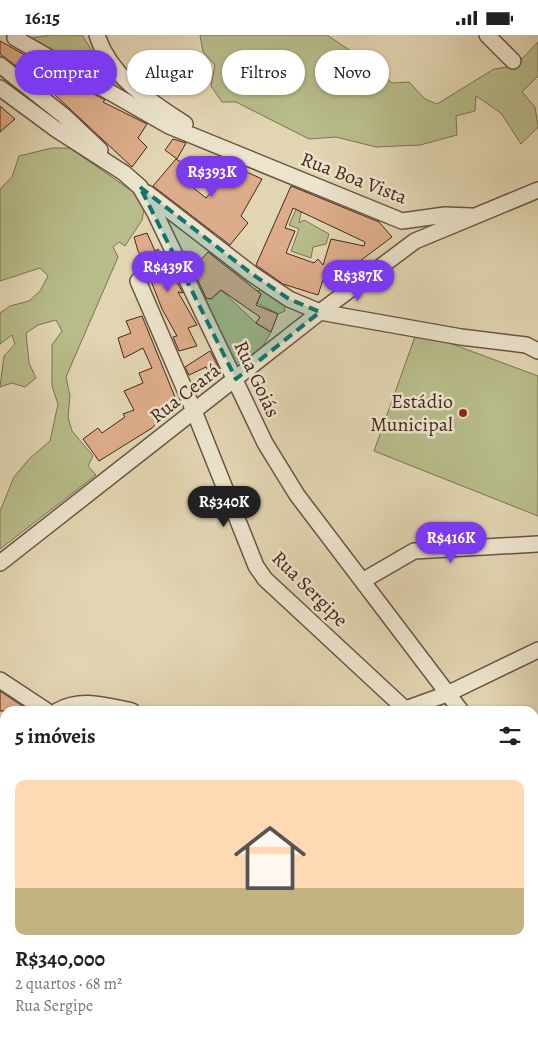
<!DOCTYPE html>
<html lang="pt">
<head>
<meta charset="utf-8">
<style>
  :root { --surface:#fff; --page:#f2f2f2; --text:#202124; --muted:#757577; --accent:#7c3aed }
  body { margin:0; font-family:Alegreya,serif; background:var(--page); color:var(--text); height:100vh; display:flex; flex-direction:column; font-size:19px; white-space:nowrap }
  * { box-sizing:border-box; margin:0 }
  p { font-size:16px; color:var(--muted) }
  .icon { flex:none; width:28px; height:28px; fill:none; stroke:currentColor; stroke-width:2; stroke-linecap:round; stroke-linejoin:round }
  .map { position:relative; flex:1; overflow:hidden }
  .panel { position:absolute; left:0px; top:671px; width:539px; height:336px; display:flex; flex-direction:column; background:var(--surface); border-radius:15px 15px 0 0; box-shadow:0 1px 4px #0004 }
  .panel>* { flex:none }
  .banner { position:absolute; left:15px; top:15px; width:509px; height:45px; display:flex; gap:10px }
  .price { position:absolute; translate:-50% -42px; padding:0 11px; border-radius:18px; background:var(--accent); color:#fff; font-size:16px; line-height:32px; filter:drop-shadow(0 1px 2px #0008) }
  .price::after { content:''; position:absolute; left:50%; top:30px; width:15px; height:11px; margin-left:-8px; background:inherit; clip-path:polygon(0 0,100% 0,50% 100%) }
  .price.selected { background:#222; color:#fff }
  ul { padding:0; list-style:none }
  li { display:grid; align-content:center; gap:10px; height:265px; padding:0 15px }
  li span { display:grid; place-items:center; height:155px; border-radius:10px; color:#555 }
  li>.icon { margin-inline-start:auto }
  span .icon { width:90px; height:90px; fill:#fffc; stroke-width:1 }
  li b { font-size:21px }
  h2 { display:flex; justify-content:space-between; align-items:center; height:60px; padding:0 15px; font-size:21px }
  .tag { padding:0 18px; border-radius:22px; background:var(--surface); box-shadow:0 1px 4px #0004; font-size:18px; line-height:45px }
  .tag.selected { background:var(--accent); color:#fff }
  .status { display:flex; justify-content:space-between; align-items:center; height:35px; padding:0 25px; background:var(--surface); direction:ltr }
  .status svg { height:14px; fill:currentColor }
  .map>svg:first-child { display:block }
  .green { fill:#b7bc8a; stroke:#7e7254 }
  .building { fill:#ddac8a; stroke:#44291e; fill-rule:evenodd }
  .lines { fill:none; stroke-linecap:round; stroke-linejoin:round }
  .minor-casing { stroke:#6c5443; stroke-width:18 }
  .minor { stroke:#ece4cd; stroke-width:15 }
  .marked { fill:#0f766e; fill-opacity:0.2; stroke:#0f766e; stroke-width:4; stroke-dasharray:10 6; stroke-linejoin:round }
  .poi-dot { fill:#8f2418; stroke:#ece4cd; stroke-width:2 }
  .labels { text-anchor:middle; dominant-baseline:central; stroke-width:5; stroke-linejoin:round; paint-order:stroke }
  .street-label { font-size:20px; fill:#44291e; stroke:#ece4cd }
  .poi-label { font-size:20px; fill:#44291e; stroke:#ece4cd; text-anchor:end }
</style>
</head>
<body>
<div class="status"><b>16:15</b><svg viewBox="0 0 49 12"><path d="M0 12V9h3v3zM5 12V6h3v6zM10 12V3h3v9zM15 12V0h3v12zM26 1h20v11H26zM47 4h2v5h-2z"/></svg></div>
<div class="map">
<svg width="538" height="1007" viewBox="0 0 538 1007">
  <rect width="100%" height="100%" fill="#e2d5b2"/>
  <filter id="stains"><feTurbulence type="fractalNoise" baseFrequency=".004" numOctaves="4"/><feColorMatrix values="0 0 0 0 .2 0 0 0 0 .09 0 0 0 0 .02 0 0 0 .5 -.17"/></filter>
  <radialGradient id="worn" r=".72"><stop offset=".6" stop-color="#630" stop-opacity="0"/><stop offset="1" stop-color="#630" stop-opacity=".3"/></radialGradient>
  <!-- green -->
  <g class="green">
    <polygon points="51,0 82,0 109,43 169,88 25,4"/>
    <polygon points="200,0 327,0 367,27 392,48 409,47 425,64 437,69 494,34 508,32 521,25 538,7 538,41 522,57 535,72 538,92 521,109 501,78 476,61 475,76 456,81 457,100 420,110 376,112 336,102 309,104 236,67 222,67 211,51 215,30 203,17"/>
    <polygon points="52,113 70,113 136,159 144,174 142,185 125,211 119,207 113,212 118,222 66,342 70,361 68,382 72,396 93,421 88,431 96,440 0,514 0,476 14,442 29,424 50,406 58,369 52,351 52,310 62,296 56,285 38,290 26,298 29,328 36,343 25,352 12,348 0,352 4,321 15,309 12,300 0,309 0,278 10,271 29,266 40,256 48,241 40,233 0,246 0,154 12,142 19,121"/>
    <polygon points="297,172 302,173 299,188 304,185 329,199 326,209 313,212 311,223 291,216 299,194 289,190"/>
    <polygon points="264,254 275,260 277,266 284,268 285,276 278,279 257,268 261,259 257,256"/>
    <polygon points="221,255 256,288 271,297 261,314 232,331 200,262 211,264"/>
    <polygon points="417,296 538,341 538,481 374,416"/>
  </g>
  <!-- building -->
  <g class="building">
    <polygon points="0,6 39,28 38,29 46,34 105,65 103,67 147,89 138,103 147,112 132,132 54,59 0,19"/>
    <polygon points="0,71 15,84 0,97"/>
    <polygon points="173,104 186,108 177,124 165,115"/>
    <polygon points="176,124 194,135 186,147 206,163 223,143 218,141 227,128 262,144 241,181 248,188 230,210 153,151"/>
    <path d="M291,151L379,187L392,202L352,232L330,253L323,245L318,260L283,249L256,230ZM293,173L365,207L364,211L331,204L323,230L318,224L314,228L286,218L295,196L285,193Z"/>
    <polygon points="147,198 155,216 158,214 183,258 178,257 197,290 188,293 197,311 179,316 173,302 177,301 162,274 149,241 154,239 138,216 134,202"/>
    <polygon points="208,217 261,259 256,270 278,279 271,297 256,288 260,282 221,255 211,264 206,263 196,241 203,232 198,228"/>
    <polygon points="142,281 179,372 166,378 152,393 99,426 83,404 98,393 102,398 125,382 123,379 134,375 124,356 143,348 139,338 152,333 143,313 124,323 118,303 131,298 126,286"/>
    <polygon points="210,316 221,337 212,344 206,332 189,340 185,332"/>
    <polygon points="0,656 30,676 0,676"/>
  </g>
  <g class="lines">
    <defs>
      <g id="minor">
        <path d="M97,0C110,42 150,66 185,89"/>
        <polyline points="487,0 513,26"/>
        <polyline points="15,3 169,91 402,186 445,180 471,181"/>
        <polyline points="0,30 63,80 100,115"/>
        <polyline points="0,53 57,95 124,138 140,152 155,178 265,408 297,460 461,676"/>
        <polyline points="147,158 252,239 289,264 320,277 461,302 526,310 538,316"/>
        <polyline points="138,246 194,376 256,531 265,544 405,674"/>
        <polyline points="0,528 320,277 415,206 538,155"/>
        <polyline points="364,545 414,516 538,509"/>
        <polyline points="0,645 47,676"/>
        <path d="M57,676C82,662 106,671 132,676"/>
        <polyline points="400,676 447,659 538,615"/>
        <polyline points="0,717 5,713"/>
        <polyline points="534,723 538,726"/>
        <polyline points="534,851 538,851"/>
        <polyline points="534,981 538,981"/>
        <polyline points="266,1007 266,1002"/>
        <polyline points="395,1007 395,1002"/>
      </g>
    </defs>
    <!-- minor casing -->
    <use href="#minor" class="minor-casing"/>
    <!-- minor -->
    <use href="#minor" class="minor"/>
  </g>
  <!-- marked area -->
  <path class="marked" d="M140,152L252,239L289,264L320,277L236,344Z"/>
  <!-- markers -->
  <circle class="poi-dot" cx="463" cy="378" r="5"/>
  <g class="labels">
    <!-- street labels -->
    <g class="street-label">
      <text transform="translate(354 143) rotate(21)">Rua Boa Vista</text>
      <text transform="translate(257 344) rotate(65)">Rua Goiás</text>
      <text transform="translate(185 358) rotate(-38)">Rua Ceará</text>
      <text transform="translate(310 554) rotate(45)">Rua Sergipe</text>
    </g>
    <!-- poi labels -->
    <g class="poi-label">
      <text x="453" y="366">Estádio<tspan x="453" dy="23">Municipal</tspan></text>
    </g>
  </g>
  <rect width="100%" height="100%" filter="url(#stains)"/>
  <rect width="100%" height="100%" fill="url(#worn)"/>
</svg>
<b class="price" style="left:212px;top:163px">R$393K</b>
<b class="price" style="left:168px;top:258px">R$439K</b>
<b class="price" style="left:358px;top:267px">R$387K</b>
<b class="price selected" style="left:224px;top:493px">R$340K</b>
<b class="price" style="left:451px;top:529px">R$416K</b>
<div class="banner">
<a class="tag selected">Comprar</a>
<a class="tag">Alugar</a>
<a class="tag">Filtros</a>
<a class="tag">Novo</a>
</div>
<section class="panel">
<h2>5 imóveis<svg class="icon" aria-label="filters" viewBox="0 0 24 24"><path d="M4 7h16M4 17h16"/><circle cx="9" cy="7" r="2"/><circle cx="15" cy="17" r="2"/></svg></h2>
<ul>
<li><span style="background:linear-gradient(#ffd9b3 70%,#c2b280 0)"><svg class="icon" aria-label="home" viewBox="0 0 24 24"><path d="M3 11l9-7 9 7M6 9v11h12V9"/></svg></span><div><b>R$340,000</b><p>2 quartos · 68 m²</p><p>Rua Sergipe</p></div></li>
</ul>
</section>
</div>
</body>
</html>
